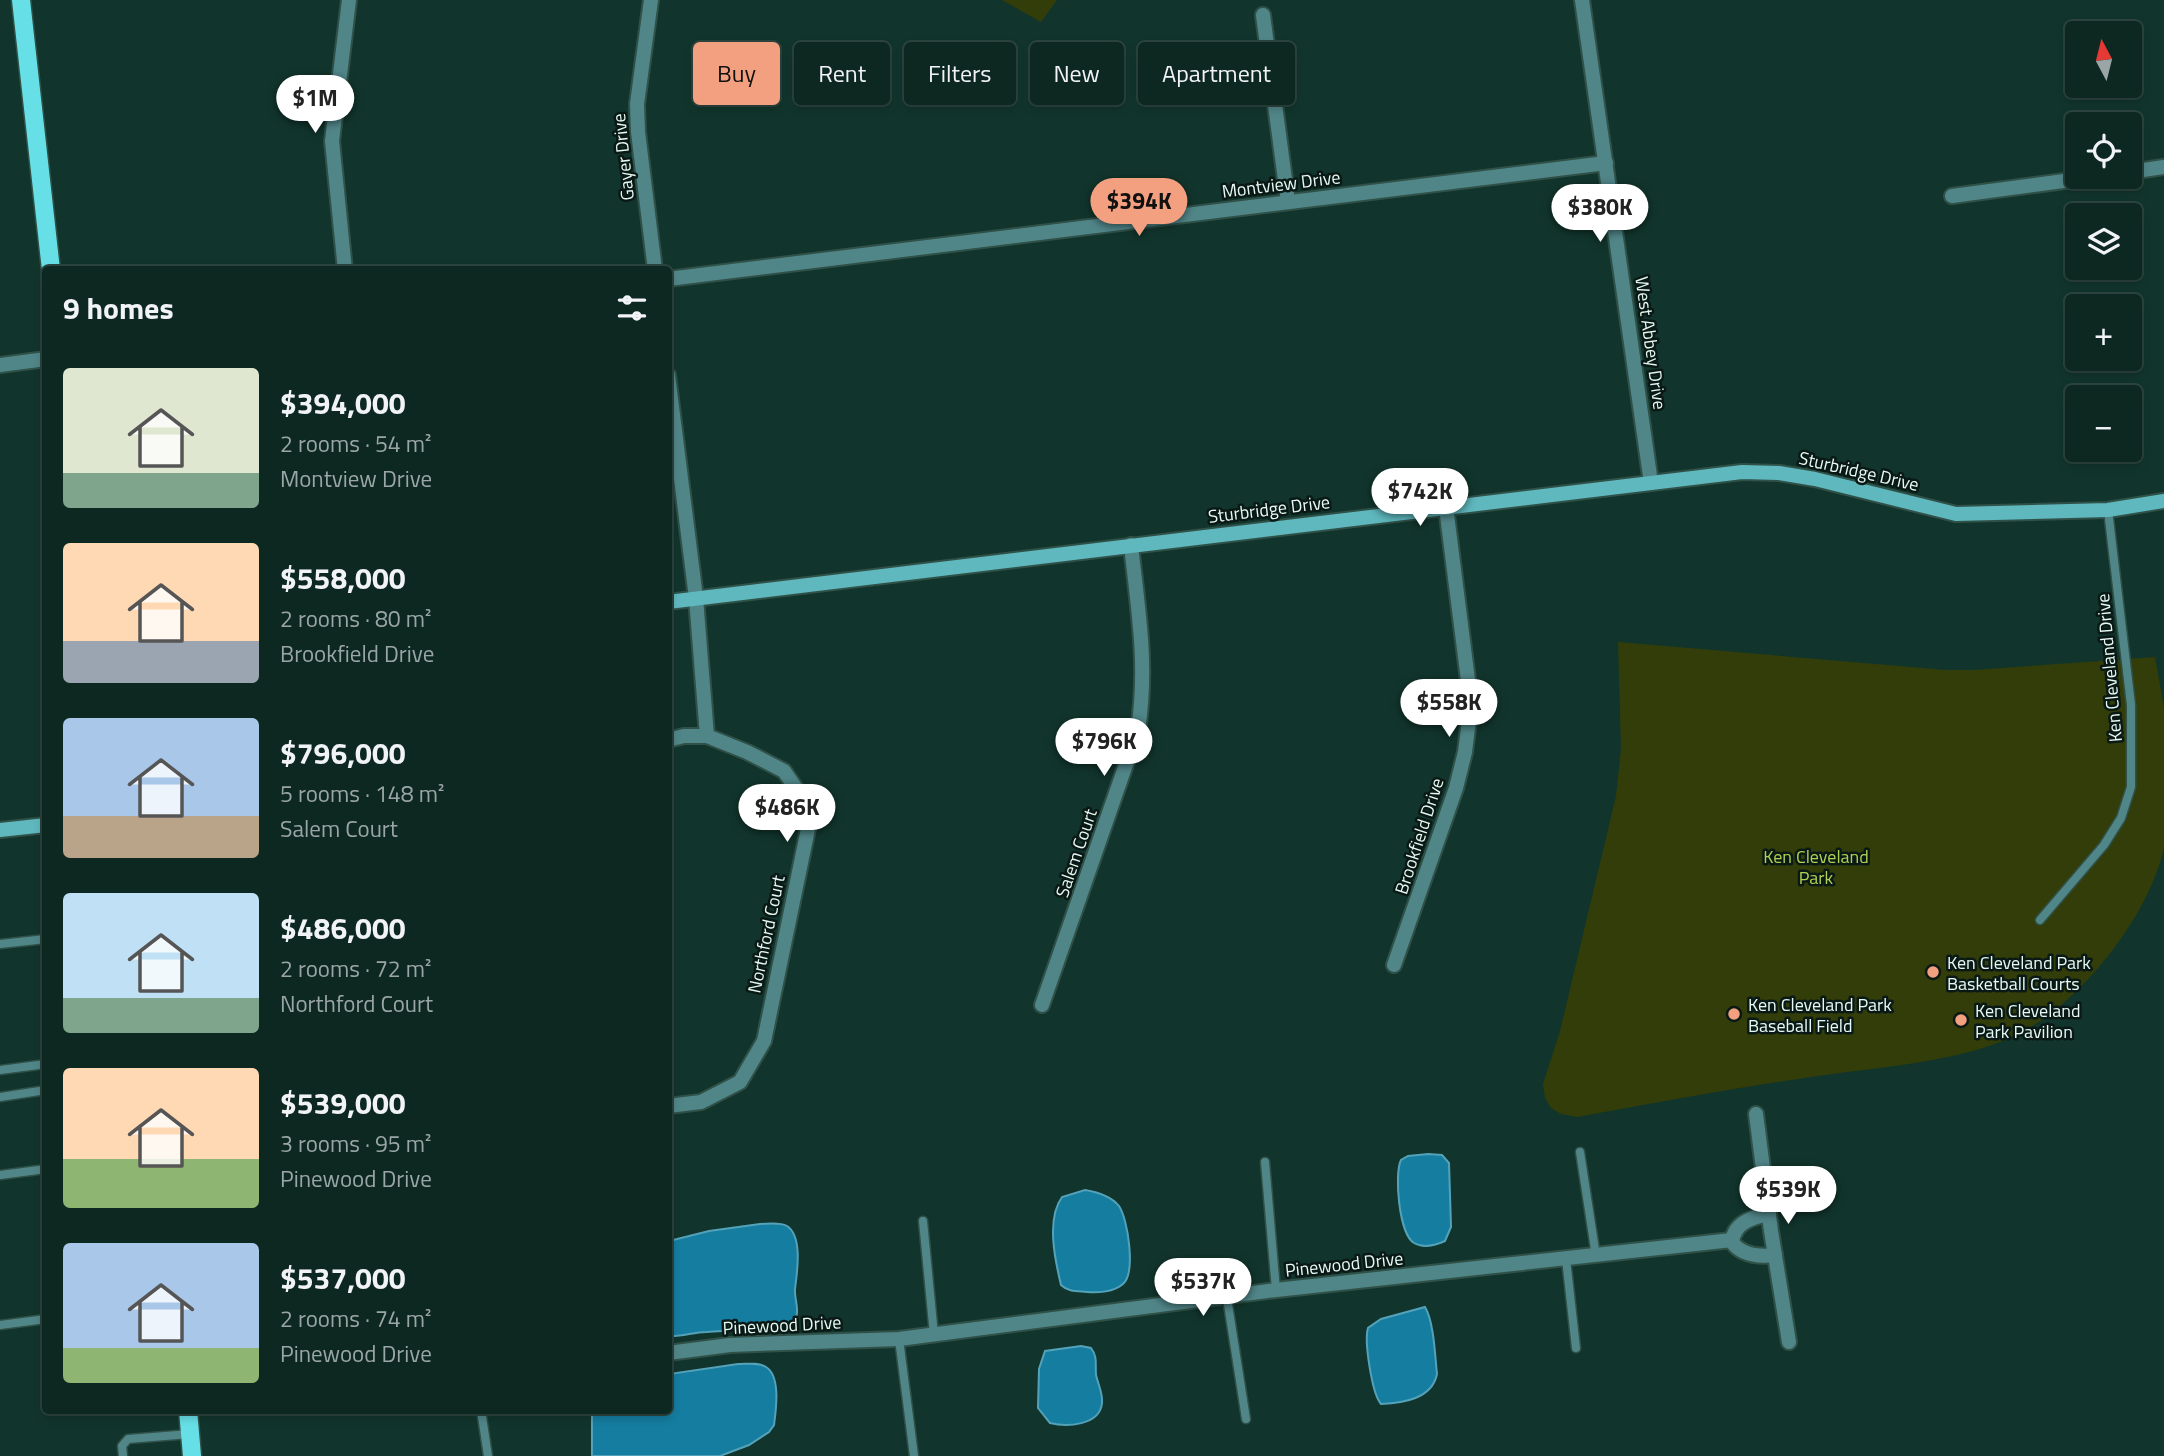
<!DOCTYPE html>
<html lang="en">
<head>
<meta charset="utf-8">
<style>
  :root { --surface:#0d2821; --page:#16302a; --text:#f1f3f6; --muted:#9aa6a5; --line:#2d443f; --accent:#f2a07f }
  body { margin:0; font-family:"Titillium Web",sans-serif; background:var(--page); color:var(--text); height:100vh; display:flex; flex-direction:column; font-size:26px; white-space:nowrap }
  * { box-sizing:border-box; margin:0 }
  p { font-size:23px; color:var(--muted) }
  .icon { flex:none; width:38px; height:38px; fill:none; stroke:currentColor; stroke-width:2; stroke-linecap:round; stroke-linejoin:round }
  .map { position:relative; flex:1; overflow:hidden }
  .panel { position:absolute; left:42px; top:266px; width:630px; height:1148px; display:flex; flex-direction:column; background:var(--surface); border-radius:7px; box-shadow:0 4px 10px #0003,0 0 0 2px var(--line) }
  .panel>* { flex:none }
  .banner { position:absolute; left:693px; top:42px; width:665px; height:63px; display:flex; gap:14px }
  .needle { width:46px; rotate:353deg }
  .buttons { position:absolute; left:2065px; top:21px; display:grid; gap:14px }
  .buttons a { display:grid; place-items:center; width:77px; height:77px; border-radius:7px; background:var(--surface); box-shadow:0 4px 10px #0003,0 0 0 2px var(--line); font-size:35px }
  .price { position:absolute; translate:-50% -60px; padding:0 16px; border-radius:24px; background:#fff; color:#222; font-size:23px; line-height:46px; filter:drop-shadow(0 2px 4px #0008) }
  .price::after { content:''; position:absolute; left:50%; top:42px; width:21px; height:16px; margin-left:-10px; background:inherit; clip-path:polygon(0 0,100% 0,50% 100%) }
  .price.selected { background:var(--accent); color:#111 }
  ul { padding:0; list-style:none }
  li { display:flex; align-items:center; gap:21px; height:175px; padding:0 21px }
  li span { display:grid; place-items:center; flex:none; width:196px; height:140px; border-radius:7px; color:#555 }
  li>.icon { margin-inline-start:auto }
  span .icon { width:84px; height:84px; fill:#fffc; stroke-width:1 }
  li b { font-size:30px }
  h2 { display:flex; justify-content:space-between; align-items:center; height:84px; padding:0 21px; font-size:30px }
  .tag { padding:0 24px; border-radius:7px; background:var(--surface); box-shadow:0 4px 10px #0003,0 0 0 2px var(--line); font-size:24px; line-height:63px }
  .tag.selected { background:var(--accent); color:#111 }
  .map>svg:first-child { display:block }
  .green { fill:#323d09 }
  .water { fill:#157da0; stroke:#54a2b9; stroke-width:2 }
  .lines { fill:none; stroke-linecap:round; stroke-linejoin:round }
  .lane-casing { stroke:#2f5148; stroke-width:11 }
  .street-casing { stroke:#2f5148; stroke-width:18 }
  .secondary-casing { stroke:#2f5148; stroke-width:18 }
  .primary-casing { stroke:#2f5148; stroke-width:21 }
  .lane { stroke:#518689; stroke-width:8 }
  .street { stroke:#518689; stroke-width:14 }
  .secondary { stroke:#5fb8be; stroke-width:14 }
  .primary { stroke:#67dfe7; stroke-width:18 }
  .poi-dot { fill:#f2a07f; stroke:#0a1915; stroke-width:2.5 }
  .labels { text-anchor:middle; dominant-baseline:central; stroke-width:5; stroke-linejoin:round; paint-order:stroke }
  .street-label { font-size:18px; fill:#e6faf4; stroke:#0a1915 }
  .park-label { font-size:18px; fill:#b1d152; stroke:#0a1915 }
  .poi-label { font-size:18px; fill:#e6faf4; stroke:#0a1915; text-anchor:start }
</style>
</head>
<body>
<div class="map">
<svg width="2164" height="1456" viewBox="0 0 2164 1456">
  <rect width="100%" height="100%" fill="#11352c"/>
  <!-- green -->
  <g class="green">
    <polygon points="1002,0 1057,0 1041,22"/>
    <path d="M1618,642L1946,670H1973L2155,657L2164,708V847C2150,915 2080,1004 2018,1034C1961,1063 1875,1067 1811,1077C1733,1088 1655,1103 1577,1117L1561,1114L1551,1108L1545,1098L1543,1084L1560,1031L1616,796L1621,749Z"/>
  </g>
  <!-- water -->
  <g class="water">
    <path d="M1428,1154L1442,1155L1449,1163L1451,1227L1445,1241C1436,1245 1424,1249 1414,1243C1399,1234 1394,1174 1401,1160L1408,1156Z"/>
    <path d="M1085,1190C1097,1192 1111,1196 1119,1206C1128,1219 1136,1273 1123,1284C1114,1292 1098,1293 1087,1292C1078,1291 1068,1292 1061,1285C1055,1260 1046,1219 1062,1197Z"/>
    <path d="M760,1224C767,1224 780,1222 787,1226C803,1236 797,1273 795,1289C794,1301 802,1312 792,1325C764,1328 734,1331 706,1332C694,1332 681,1337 669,1336V1241L709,1231Z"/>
    <path d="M1425,1307C1434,1322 1435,1356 1437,1374C1432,1399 1403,1403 1381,1404C1372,1394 1364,1341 1368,1328L1381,1319Z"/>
    <path d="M1081,1346L1091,1348C1098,1357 1095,1364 1096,1375C1098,1384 1103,1393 1102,1403C1100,1426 1066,1427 1050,1423L1038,1408L1039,1369L1045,1351Z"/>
    <path d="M738,1364C747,1364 758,1362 766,1367C781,1376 776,1410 774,1425L769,1432L749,1445L720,1456H592V1411L668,1410L669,1374Z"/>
  </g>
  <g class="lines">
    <defs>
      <g id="lane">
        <polyline points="2040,920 2104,845 2121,818 2131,787 2131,705 2108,510"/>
        <polyline points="0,944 46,939"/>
        <polyline points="0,1070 46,1064"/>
        <polyline points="0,1097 46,1090"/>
        <polyline points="1580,1152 1596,1256"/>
        <polyline points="1265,1162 1276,1290"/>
        <polyline points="0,1175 46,1169"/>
        <polyline points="923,1221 934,1335"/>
        <polyline points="1566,1259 1576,1348"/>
        <polyline points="1227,1298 1246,1419"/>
        <polyline points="0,1325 46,1319"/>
        <polyline points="899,1339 914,1456"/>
        <polyline points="481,1410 488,1456"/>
        <polyline points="123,1456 122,1446 128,1439 190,1434"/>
      </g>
      <g id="street">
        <polyline points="651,0 637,104 638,132 655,270"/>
        <polyline points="1582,0 1651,483"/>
        <polyline points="1263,15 1288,202"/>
        <polyline points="2130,172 2164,167"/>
        <polyline points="1952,196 2094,177"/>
        <polyline points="345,270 332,141 349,0"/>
        <polyline points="668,279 1606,163"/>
        <polyline points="0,365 46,359"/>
        <polyline points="668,375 696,598 707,736 747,752 784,771 797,790 808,829 764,1041 740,1082 701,1102 668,1106"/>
        <polyline points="668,740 684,736 707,736"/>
        <polyline points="1394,965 1456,788 1465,752 1469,720 1469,688 1446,507"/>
        <path d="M1042,1005L1138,730C1148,665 1138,610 1131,545"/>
        <polyline points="1756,1114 1771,1231 1789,1342"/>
        <path d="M1769,1214C1752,1217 1734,1223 1732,1242C1742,1256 1759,1257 1775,1255"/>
        <polyline points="668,1353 730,1345 899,1339 1276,1290 1732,1240"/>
      </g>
      <g id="secondary">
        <polyline points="668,602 1742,472 1779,473 1815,479 1956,514 2108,510 2164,501"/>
        <polyline points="0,830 46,825"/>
      </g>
      <g id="primary">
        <polyline points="21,0 51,270"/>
        <polyline points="188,1410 192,1456"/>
      </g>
    </defs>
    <!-- lane casing -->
    <use href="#lane" class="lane-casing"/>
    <!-- street casing -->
    <use href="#street" class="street-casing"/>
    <!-- secondary casing -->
    <use href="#secondary" class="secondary-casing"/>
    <!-- primary casing -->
    <use href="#primary" class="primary-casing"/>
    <!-- lane -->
    <use href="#lane" class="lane"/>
    <!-- street -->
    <use href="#street" class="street"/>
    <!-- secondary -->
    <use href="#secondary" class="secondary"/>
    <!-- primary -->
    <use href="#primary" class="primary"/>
  </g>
  <!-- markers -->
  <g class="poi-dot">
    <circle cx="1933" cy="972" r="7"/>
    <circle cx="1734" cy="1014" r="7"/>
    <circle cx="1961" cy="1020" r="7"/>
  </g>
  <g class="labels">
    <!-- street labels -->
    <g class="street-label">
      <text transform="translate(623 157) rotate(-96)">Gayer Drive</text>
      <text transform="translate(1281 184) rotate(-7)">Montview Drive</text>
      <text transform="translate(1651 343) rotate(82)">West Abbey Drive</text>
      <text transform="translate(1859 471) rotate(13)">Sturbridge Drive</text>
      <text transform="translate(1269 509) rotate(-7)">Sturbridge Drive</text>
      <text transform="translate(2109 668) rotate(-95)">Ken Cleveland Drive</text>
      <text transform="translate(1419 836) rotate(-72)">Brookfield Drive</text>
      <text transform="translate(1076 853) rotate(-71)">Salem Court</text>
      <text transform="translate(766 934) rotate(-78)">Northford Court</text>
      <text transform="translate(1344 1264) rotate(-6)">Pinewood Drive</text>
      <text transform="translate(782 1325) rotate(-3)">Pinewood Drive</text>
    </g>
    <!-- park labels -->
    <g class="park-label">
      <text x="1816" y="856">Ken Cleveland<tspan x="1816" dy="21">Park</tspan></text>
    </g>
    <!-- poi labels -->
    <g class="poi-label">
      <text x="1947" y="962">Ken Cleveland Park<tspan x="1947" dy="21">Basketball Courts</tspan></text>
      <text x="1748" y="1004">Ken Cleveland Park<tspan x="1748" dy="21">Baseball Field</tspan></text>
      <text x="1975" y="1010">Ken Cleveland<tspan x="1975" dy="21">Park Pavilion</tspan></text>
    </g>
  </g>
</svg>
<div class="buttons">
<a><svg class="needle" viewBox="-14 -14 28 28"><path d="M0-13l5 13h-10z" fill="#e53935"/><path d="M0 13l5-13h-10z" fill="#9aa6a5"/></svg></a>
<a><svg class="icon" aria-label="locate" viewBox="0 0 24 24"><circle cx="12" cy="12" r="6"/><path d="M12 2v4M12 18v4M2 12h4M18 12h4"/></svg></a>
<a><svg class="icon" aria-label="layers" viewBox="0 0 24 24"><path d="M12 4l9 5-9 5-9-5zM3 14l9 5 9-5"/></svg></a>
<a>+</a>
<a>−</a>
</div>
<b class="price" style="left:315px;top:135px">$1M</b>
<b class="price selected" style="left:1139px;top:238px">$394K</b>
<b class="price" style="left:1600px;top:244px">$380K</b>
<b class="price" style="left:1420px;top:528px">$742K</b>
<b class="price" style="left:1449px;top:739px">$558K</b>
<b class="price" style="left:1104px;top:778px">$796K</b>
<b class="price" style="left:787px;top:844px">$486K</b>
<b class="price" style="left:1788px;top:1226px">$539K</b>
<b class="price" style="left:1203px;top:1318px">$537K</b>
<div class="banner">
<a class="tag selected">Buy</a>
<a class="tag">Rent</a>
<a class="tag">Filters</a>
<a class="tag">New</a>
<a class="tag">Apartment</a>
</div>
<section class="panel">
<h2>9 homes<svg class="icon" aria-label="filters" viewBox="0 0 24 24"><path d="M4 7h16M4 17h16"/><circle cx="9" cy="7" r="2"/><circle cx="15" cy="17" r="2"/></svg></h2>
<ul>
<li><span style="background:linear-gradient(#dfe7d0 75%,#7fa58c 0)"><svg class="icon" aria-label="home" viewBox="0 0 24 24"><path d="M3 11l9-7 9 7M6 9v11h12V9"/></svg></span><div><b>$394,000</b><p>2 rooms · 54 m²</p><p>Montview Drive</p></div></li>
<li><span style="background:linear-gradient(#ffd9b3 70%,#9aa5b1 0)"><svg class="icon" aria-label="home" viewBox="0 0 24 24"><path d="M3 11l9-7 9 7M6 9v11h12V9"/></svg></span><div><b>$558,000</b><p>2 rooms · 80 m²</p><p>Brookfield Drive</p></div></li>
<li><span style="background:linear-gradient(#a9c7e8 70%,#b9a48a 0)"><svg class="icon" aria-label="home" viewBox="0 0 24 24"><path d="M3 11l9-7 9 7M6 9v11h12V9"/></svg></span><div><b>$796,000</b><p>5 rooms · 148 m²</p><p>Salem Court</p></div></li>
<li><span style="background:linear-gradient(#bfe0f5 75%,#7fa58c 0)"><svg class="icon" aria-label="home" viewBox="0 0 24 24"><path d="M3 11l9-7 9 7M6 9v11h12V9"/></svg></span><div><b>$486,000</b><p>2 rooms · 72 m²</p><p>Northford Court</p></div></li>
<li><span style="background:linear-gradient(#ffd9b3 65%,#8fb573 0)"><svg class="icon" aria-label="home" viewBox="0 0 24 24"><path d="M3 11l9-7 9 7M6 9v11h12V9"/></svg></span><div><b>$539,000</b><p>3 rooms · 95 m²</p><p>Pinewood Drive</p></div></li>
<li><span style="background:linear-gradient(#a9c7e8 75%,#8fb573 0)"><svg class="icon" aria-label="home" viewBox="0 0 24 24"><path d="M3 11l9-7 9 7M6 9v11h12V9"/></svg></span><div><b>$537,000</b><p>2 rooms · 74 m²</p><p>Pinewood Drive</p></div></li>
</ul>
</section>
</div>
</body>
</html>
